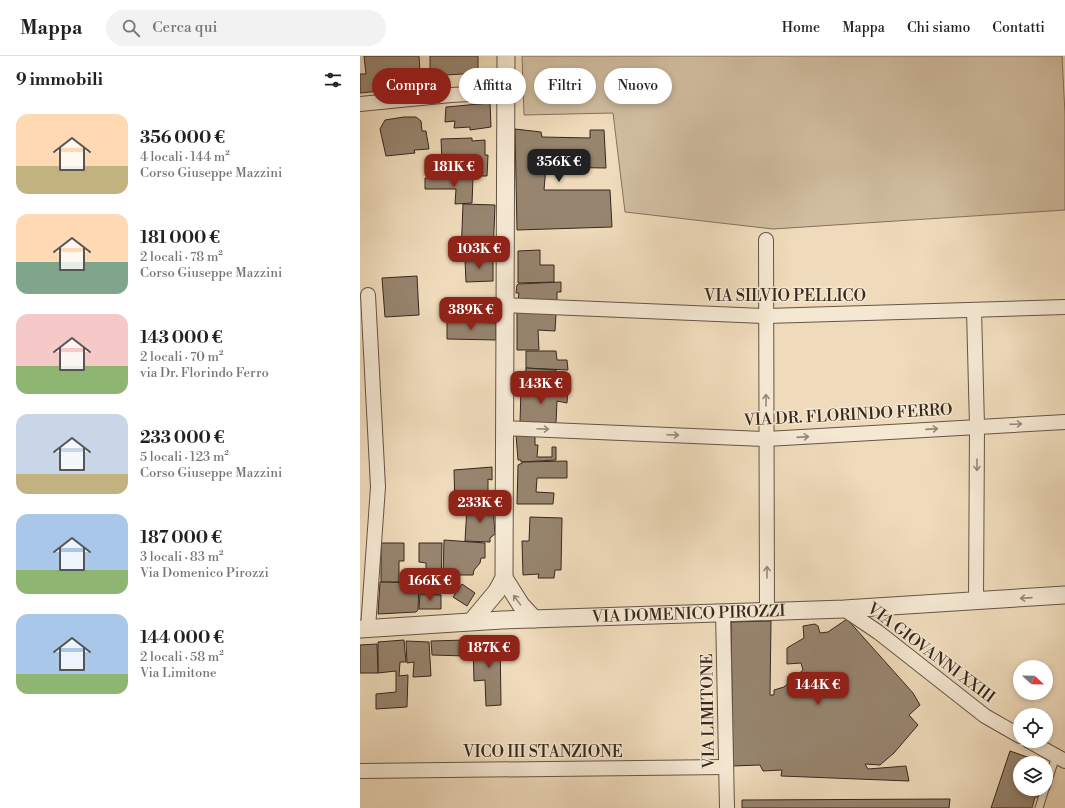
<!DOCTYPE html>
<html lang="it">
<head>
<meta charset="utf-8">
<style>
  :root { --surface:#fff; --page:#f2f2f2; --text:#222; --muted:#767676; --line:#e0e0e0; --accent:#8f2418 }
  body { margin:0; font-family:"Libre Bodoni",serif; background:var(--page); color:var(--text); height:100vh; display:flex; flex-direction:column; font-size:15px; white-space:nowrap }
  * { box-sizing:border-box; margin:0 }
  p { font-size:13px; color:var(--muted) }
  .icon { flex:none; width:22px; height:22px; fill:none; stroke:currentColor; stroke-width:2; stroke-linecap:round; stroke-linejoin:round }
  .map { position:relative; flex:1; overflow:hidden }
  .drawer { display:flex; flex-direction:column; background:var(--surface); width:360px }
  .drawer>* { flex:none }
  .banner { position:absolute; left:12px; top:12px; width:380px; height:36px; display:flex; gap:8px }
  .needle { width:26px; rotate:112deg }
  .buttons { position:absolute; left:653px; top:604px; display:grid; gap:8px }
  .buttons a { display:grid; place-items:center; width:40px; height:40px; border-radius:50%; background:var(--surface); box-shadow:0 2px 6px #0003; font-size:20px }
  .price { position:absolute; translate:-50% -34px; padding:0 9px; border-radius:8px; background:var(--accent); color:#fff; font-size:13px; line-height:26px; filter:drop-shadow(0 1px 2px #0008) }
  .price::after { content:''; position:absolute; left:50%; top:24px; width:12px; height:9px; margin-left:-6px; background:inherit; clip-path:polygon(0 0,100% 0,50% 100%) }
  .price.active { background:#222; color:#fff }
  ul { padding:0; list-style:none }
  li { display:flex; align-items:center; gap:12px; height:100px; padding:0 16px }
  li span { display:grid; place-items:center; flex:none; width:112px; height:80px; border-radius:12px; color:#555 }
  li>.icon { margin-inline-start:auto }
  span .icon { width:48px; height:48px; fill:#fffc; stroke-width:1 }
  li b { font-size:17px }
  h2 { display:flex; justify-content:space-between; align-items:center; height:48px; padding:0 16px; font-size:17px }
  .tag { padding:0 14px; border-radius:18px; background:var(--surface); box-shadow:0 2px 6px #0003; font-size:14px; line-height:36px }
  .tag.active { background:var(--accent); color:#fff }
  header { display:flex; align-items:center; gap:24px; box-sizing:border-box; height:56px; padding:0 20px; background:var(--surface); border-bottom:1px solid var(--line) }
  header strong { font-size:19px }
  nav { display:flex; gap:22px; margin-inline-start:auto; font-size:14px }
  .search { width:280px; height:36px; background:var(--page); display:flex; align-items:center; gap:10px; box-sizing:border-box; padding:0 14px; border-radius:22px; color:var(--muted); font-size:15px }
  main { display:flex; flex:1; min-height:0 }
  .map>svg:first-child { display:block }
  .green { fill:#d0bda0; stroke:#84725e }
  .building { fill:#97856f; stroke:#38281d }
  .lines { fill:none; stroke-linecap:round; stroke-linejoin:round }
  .service-casing { stroke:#654; stroke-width:9 }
  .minor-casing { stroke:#654; stroke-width:16 }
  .tertiary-casing { stroke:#654; stroke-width:19 }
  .service { stroke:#f5e8d3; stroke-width:7 }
  .minor { stroke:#f5e8d3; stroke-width:14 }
  .tertiary { stroke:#f5e8d3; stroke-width:17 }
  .oneway { stroke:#968878 }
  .labels { text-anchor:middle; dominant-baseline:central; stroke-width:3; stroke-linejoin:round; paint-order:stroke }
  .street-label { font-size:16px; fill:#38281d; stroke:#f5e8d3 }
</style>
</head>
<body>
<header>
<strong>Mappa</strong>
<div class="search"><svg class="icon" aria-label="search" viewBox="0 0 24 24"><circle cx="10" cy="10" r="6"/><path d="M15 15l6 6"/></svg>Cerca qui</div>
<nav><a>Home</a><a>Mappa</a><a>Chi siamo</a><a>Contatti</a></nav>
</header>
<main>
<section class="drawer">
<h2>9 immobili<svg class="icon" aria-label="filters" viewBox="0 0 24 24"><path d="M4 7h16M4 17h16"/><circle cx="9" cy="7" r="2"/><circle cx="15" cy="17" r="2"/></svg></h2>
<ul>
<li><span style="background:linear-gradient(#ffd9b3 65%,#c2b280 0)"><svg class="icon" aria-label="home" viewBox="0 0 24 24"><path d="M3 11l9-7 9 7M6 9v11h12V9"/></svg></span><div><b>356 000 €</b><p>4 locali · 144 m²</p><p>Corso Giuseppe Mazzini</p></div></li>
<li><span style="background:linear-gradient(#ffd9b3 60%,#7fa58c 0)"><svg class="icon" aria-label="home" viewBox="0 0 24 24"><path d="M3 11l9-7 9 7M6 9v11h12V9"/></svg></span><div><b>181 000 €</b><p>2 locali · 78 m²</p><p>Corso Giuseppe Mazzini</p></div></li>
<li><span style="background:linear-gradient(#f6c9c9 65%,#8fb573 0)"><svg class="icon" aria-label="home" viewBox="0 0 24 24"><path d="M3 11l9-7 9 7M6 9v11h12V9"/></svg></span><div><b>143 000 €</b><p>2 locali · 70 m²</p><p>via Dr. Florindo Ferro</p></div></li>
<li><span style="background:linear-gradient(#c9d6e8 75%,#c2b280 0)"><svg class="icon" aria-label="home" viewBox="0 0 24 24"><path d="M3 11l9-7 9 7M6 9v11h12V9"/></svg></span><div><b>233 000 €</b><p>5 locali · 123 m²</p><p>Corso Giuseppe Mazzini</p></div></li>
<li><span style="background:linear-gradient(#a9c7e8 70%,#8fb573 0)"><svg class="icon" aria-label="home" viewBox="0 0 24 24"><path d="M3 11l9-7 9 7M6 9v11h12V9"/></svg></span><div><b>187 000 €</b><p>3 locali · 83 m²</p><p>Via Domenico Pirozzi</p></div></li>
<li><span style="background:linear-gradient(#a9c7e8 75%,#8fb573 0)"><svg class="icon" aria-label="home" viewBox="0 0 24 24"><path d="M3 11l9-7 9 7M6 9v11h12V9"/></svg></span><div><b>144 000 €</b><p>2 locali · 58 m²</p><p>Via Limitone</p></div></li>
</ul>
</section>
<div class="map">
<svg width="705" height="752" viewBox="0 0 705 752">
  <rect width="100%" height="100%" fill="#efdbbb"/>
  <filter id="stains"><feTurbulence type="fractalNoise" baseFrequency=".005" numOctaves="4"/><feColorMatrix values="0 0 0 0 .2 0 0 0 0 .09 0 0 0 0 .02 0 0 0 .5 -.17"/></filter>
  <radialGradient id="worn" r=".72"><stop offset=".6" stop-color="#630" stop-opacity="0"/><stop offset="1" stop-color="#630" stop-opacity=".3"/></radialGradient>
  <!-- green -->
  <polygon class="green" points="162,0 702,0 705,58 705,154 413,173 265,156 253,57 164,59"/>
  <!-- building -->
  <g class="building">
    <polygon points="4,0 59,0 61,31 0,37 0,18 6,18"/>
    <polygon points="70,0 118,0 118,17 70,20"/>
    <polygon points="130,47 131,71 110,74 110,71 94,72 95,65 85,66 86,51"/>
    <polygon points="44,61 56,61 61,65 62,75 66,75 69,93 54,94 55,97 26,100 20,73 25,64"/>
    <polygon points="155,73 181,76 182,81 230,82 230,74 244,74 246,112 186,111 184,134 250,134 252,171 157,174"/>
    <polygon points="112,82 112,85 125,84 125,99 128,99 127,120 96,120 97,112 91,112 91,109 87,106 82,106 81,83"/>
    <polygon points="65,122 113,122 112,147 95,148 96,133 65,133"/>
    <polygon points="103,148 135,149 133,199 101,199"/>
    <polygon points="180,194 180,209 194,209 194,226 158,227 158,195"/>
    <polygon points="133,203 133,225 106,226 105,204"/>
    <polygon points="57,220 59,259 25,261 22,222"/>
    <polygon points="201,226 201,236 197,236 197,246 158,244 159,237 156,237 157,229 158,228"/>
    <polygon points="157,256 196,258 195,275 178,274 179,294 157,294"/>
    <polygon points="87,265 136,267 136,284 87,283"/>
    <polygon points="166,295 196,295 197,304 207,304 208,314 166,312"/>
    <polygon points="166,312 196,314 195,332 165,331"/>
    <polygon points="161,332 208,332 207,347 197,345 196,366 193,368 160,367"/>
    <polygon points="156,378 175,378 175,389 178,389 177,401 192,401 192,391 196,391 196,404 161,406 161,404 158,404"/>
    <polygon points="207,405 207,422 177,422 176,436 194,437 193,448 157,448 158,409 164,406"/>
    <polygon points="132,411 132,424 128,423 128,449 95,452 94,414"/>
    <polygon points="131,448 133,450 135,478 130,482 130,486 105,485 107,451"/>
    <polygon points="170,461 202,462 201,514 195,514 194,522 178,522 179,518 163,519 162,485 169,485"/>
    <polygon points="84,484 125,487 125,502 121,502 120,507 114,514 113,519 98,519 98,523 91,523 91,521 83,523"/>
    <polygon points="21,487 44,487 44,505 39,505 39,526 21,526"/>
    <polygon points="59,487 82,487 81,538 66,538 66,507 59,506"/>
    <polygon points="20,526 59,527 58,554 56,556 18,558"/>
    <polygon points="102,528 115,537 107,550 93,541"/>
    <polygon points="60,538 81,539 81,553 59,553"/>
    <polygon points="487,563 553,637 560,649 549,659 558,669 534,697 520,709 505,708 508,713 546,710 549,725 421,720 422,714 403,715 400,709 373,710 371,566 411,565 410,639 414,639 414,634 424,631 443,614 441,607 427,608 427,592 444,582 443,570 455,568 458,570 460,577 468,576"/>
    <polygon points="140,581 141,649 126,650 125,624 114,625 113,589 126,588 126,582"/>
    <polygon points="44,584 46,606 40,606 39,620 48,619 47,651 16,653 16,638 36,636 36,615 18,617 18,586"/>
    <polygon points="106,584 106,600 72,599 71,585"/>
    <polygon points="46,585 69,586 71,620 53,621 54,606 47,607"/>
    <polygon points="17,588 18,617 0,617 0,589"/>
    <polygon points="650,695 673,703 672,705 678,707 660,707 660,733 680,733 678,741 675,741 672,752 631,752"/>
    <polygon points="590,743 589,752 382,752 382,744"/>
  </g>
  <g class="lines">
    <defs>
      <g id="service">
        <polyline points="686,731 696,700"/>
        <polyline points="679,752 685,733"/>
      </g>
      <g id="minor">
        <polyline points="0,48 91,39 147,36"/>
        <polyline points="406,184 407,555"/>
        <polyline points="8,239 18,431 8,572"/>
        <polyline points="144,249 406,260 705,251"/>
        <polyline points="614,254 617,370 616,545"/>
        <polyline points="144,372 406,383 705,366"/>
        <polyline points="484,553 518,576 625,660 660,680"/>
        <polyline points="363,556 367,752"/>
        <polyline points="669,685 705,705"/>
        <polyline points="0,715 366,711"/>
      </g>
      <g id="tertiary">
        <polyline points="144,522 161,549 174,563"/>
        <polyline points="112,565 137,535 144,522 146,0"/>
        <path id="s1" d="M0,573L142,564L484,553L705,539"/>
      </g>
    </defs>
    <!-- service casing -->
    <use href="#service" class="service-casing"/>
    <!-- minor casing -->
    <use href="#minor" class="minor-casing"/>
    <!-- tertiary casing -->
    <use href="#tertiary" class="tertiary-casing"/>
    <!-- service -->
    <use href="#service" class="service"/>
    <!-- minor -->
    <use href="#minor" class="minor"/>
    <!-- tertiary -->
    <use href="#tertiary" class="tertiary"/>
  </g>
  <!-- one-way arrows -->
  <defs><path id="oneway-shaft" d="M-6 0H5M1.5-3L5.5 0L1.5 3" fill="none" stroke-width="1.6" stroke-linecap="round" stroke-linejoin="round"/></defs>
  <g class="oneway">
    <use href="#oneway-shaft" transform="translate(406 344) rotate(-90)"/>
    <use href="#oneway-shaft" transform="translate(656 368) rotate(-2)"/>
    <use href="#oneway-shaft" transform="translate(183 373) rotate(2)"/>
    <use href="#oneway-shaft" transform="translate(572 373) rotate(-4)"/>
    <use href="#oneway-shaft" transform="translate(313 379) rotate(2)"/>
    <use href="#oneway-shaft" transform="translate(443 381) rotate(-4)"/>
    <use href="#oneway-shaft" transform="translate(617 409) rotate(90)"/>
    <use href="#oneway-shaft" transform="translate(407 516) rotate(-90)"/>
    <use href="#oneway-shaft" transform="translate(666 542) rotate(176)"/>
    <use href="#oneway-shaft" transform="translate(157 544) rotate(-126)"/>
  </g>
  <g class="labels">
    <!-- street labels -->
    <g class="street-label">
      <text x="425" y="240">VIA SILVIO PELLICO</text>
      <text transform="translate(488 359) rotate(-3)">VIA DR. FLORINDO FERRO</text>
      <text stroke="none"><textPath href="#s1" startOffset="329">VIA DOMENICO PIROZZI</textPath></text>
      <text transform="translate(571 597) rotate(37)">VIA GIOVANNI XXIII</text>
      <text transform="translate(348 655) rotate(-91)">VIA LIMITONE</text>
      <text x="183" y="696">VICO III STANZIONE</text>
    </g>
  </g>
  <rect width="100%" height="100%" filter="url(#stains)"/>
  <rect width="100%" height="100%" fill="url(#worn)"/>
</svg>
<div class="buttons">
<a><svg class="needle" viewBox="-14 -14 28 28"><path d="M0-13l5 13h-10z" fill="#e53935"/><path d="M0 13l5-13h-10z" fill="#767676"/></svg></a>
<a><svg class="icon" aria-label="locate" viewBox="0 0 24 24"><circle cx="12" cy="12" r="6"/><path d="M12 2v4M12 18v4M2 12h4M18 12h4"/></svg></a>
<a><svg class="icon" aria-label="layers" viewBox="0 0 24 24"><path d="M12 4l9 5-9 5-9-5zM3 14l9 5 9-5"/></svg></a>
</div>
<b class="price active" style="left:199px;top:127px">356K €</b>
<b class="price" style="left:94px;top:132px">181K €</b>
<b class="price" style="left:119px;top:214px">103K €</b>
<b class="price" style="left:111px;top:275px">389K €</b>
<b class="price" style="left:181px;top:349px">143K €</b>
<b class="price" style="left:120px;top:468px">233K €</b>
<b class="price" style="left:70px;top:546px">166K €</b>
<b class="price" style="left:129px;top:613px">187K €</b>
<b class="price" style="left:458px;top:650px">144K €</b>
<div class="banner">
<a class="tag active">Compra</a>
<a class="tag">Affitta</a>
<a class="tag">Filtri</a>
<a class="tag">Nuovo</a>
</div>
</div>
</main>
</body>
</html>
